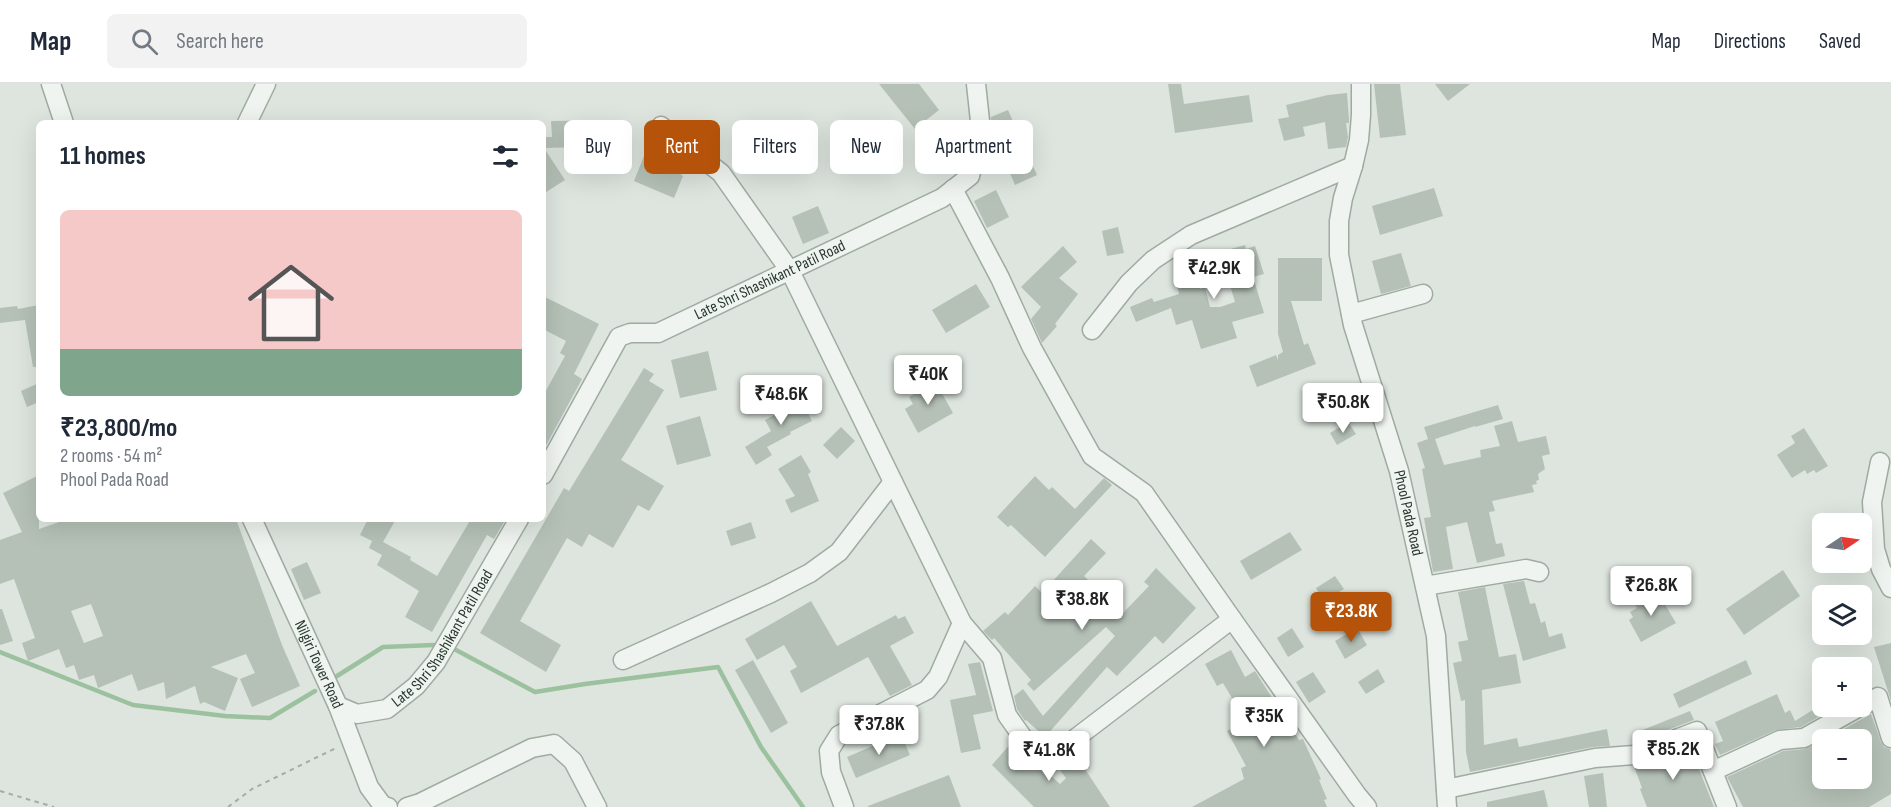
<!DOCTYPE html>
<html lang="en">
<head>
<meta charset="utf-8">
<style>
  :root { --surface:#fff; --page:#f2f2f3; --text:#1f2937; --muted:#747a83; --line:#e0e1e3; --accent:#b45309 }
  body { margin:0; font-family:"Sofia Sans Condensed",sans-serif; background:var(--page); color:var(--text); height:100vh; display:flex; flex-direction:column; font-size:22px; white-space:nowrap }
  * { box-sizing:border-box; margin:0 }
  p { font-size:20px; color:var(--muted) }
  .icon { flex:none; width:33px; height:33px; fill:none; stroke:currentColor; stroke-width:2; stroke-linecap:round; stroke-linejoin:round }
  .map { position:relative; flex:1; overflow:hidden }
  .sheet { position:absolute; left:36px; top:36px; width:510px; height:402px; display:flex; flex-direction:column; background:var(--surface); border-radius:9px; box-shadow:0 6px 24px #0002 }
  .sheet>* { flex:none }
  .banner { position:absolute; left:564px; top:36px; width:570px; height:54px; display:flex; gap:12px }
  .needle { width:39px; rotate:77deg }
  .buttons { position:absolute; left:1812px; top:429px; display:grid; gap:12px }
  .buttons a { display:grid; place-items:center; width:60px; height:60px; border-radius:9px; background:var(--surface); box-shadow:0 6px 24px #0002; font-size:30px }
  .price { position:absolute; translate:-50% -51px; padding:0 14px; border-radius:6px; background:#fff; color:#222; font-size:20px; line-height:39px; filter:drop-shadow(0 2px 3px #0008) }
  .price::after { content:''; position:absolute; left:50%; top:36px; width:18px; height:14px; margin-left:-9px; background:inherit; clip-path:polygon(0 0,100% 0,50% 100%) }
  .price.current { background:var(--accent); color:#fff }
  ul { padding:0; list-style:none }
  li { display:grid; align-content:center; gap:12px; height:318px; padding:0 24px }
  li+li { border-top:2px solid var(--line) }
  li span { display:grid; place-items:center; height:186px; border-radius:9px; color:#555 }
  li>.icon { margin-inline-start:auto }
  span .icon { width:108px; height:108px; fill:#fffc; stroke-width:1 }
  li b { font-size:26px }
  h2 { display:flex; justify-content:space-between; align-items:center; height:72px; padding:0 24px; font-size:26px }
  .chip { padding:0 21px; border-radius:9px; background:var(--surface); box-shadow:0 6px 24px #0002; font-size:21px; line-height:54px }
  .chip.current { background:var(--accent); color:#fff }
  header { display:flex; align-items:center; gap:36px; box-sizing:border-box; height:84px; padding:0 30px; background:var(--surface); border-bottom:2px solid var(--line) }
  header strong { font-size:28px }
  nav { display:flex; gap:33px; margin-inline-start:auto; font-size:21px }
  .search { width:420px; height:54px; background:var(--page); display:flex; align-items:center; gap:15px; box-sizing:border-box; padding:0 21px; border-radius:9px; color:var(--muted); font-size:22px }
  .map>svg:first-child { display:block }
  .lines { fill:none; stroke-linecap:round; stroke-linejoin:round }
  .stream { stroke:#9cc19f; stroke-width:4.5 }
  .building { fill:#b5c1b7; fill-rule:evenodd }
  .minor-casing { stroke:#9faba1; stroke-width:21 }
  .path { stroke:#a3ada6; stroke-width:2; stroke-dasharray:4.5 4.5; stroke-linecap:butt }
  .minor { stroke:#eff4f0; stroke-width:18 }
  .labels { text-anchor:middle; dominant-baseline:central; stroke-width:4.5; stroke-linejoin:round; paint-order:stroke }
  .street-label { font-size:16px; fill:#28392c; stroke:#ecf3ed }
</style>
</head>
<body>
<header>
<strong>Map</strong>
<div class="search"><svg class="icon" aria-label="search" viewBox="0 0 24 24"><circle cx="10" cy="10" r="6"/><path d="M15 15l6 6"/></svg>Search here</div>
<nav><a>Map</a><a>Directions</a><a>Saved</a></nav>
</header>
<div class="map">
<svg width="1891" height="723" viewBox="0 0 1891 723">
  <rect width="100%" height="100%" fill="#dde5de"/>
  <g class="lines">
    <!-- stream -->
    <g class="stream">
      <polyline points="456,566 535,608 585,600 718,583 761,663 803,723"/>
      <polyline points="0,568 133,621 225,632 270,634 315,607"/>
      <polyline points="337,592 383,563 434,561"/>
    </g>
  </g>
  <!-- building -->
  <g class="building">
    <polygon points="879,0 919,0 939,26 915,45"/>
    <polygon points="1168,0 1181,0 1184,20 1249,11 1253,38 1175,49"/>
    <polygon points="1374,0 1400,0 1406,51 1380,54"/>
    <polygon points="1435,0 1470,0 1448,17"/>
    <polygon points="1347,9 1349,36 1349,39 1346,39 1348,53 1346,63 1328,65 1325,38 1303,43 1305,52 1284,57 1278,35 1289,33 1286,21 1328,11"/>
    <polygon points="1008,26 1037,91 1015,101 992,47 991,33"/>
    <polygon points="616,36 620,48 626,51 628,62 544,64 565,96 543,110 543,53 552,53 551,37"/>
    <polygon points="663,63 678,70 678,75 682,77 679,84 683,86 681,91 683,92 674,114 634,97 644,72 657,77"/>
    <polygon points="1434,104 1443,132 1380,151 1372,122"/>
    <polygon points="996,106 1009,133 987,144 974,117"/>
    <polygon points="818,122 829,149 803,160 792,133"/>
    <polygon points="1118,143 1124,169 1107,172 1102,147"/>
    <polygon points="1245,161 1246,165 1255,162 1264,190 1253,193 1264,229 1232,238 1237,254 1201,265 1192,236 1176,241 1171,224 1136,238 1130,223 1152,214 1154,218 1179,210 1177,201 1197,195 1200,205 1205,203 1210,223 1220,223 1235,218 1220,168"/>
    <polygon points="1063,162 1077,178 1059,194 1078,210 1055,240 1057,242 1042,259 1031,235 1041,223 1021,203"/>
    <polygon points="1401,169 1411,202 1381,210 1372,177"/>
    <polygon points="1278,174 1322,174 1322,217 1291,217 1304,261 1308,259 1316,280 1257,303 1249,282 1276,271 1278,276 1278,271 1283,268 1278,250"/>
    <polygon points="976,200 990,223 946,249 932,226"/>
    <polygon points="543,212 599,240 574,290 582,295 543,367 543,312 565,272 560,269 566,257 543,245"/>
    <polygon points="39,221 39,283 33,283 25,236 0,239 0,224 17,222 18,225"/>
    <polygon points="708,267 717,306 680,314 671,276"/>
    <polygon points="644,284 654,290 649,297 664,306 621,376 664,402 649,427 638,421 613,464 589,450 582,463 567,454 520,537 561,561 546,588 480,549 564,404 569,407"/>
    <polygon points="932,292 953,329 918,349 905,325 913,320 909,313 918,308 915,302"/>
    <polygon points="39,299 39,318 27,323 21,307"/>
    <polygon points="796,304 812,337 790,348 791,350 767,363 772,371 756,381 745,363 771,347 765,336 786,325 779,312"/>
    <polygon points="1498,321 1503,335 1475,343 1475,342 1435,355 1444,381 1481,373 1480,366 1500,362 1494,342 1512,337 1518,358 1546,352 1550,370 1542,372 1545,385 1538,390 1539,396 1536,397 1537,400 1532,401 1534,408 1492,417 1495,427 1489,428 1496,460 1502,459 1505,472 1477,479 1467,438 1446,443 1453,485 1433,488 1424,434 1431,433 1422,385 1425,384 1417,359 1428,355 1424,343"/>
    <polygon points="700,332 711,372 677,381 666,342"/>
    <polygon points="1348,338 1356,350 1337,361 1330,349"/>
    <polygon points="841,343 855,357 837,375 823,361"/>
    <polygon points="1804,344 1828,382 1816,389 1814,386 1807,390 1805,386 1792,394 1777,371 1795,359 1791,352"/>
    <polygon points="801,371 811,388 808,390 819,417 791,429 785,416 795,412 778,385"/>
    <path d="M39,391V445L68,435H236L282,561L300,602L252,623L240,595L255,589L246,570L211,583L238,594L225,627L204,618L200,620L195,602L166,615L164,598L138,607L132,590L98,604L94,591L79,596L74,581L66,584L59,565L28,577L22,559L35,554L14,495L0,500V456L22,448L3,409ZM91,520L103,552L84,559L71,527Z"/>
    <polygon points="1035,392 1049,406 1052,403 1075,425 1104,394 1112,401 1045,473 1011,441 1008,443 997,433"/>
    <polygon points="368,435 396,435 383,458 411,473 410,476 437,492 471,435 506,435 494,455 487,451 432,548 405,533 419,507 377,481 382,471 369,464 372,457 360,451"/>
    <polygon points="751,438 756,454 731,462 726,447"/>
    <polygon points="1290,448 1302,466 1251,496 1240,477"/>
    <polygon points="1091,455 1106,469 1084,492 1123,529 1149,502 1144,498 1156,484 1196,524 1163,560 1155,552 1117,592 1107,583 1045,653 1026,636 1025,637 1017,625 1014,612 1023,605 1043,632 1115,552 1106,543 1034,607 1027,600 1031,596 994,554 992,556 983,547 1005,528 1008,531 1035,502 1042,509"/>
    <polygon points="307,478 321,509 304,516 291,485"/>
    <polygon points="1783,486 1800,512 1744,551 1726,525"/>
    <polygon points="1335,492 1344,505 1324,517 1316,504"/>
    <polygon points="1524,497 1530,520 1535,519 1541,539 1545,537 1549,553 1562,549 1566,564 1523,577 1503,500"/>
    <polygon points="1485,503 1499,573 1516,570 1521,599 1482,606 1484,661 1517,654 1519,663 1607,645 1610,662 1593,663 1470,688 1466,668 1465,616 1461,617 1453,579 1462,577 1458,558 1468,556 1458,508"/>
    <polygon points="1657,507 1676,539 1641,558 1629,536 1633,533 1630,528 1637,524 1635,520"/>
    <polygon points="811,517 837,562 896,531 898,535 905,532 914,549 890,562 912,601 890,612 868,573 801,609 790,587 797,583 784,561 757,576 745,555"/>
    <polygon points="0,525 2,525 13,557 0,561"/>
    <polygon points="1292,544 1304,563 1288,573 1277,554"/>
    <polygon points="1357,544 1367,561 1345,575 1335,557"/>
    <polygon points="1891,559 1891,617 1874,563"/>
    <polygon points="1231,566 1245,593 1255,587 1299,656 1303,655 1321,695 1319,696 1327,715 1324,716 1327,723 1192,723 1244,695 1241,684 1246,682 1227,647 1245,636 1223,599 1217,602 1205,580"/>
    <polygon points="753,576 788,639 771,649 735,586"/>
    <polygon points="1746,576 1752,590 1679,624 1673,610"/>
    <polygon points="980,578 993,627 973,631 981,665 961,669 950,616 976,611 968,580"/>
    <polygon points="1378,585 1385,598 1366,610 1358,598"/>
    <polygon points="1313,588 1326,608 1309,619 1296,598"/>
    <polygon points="1777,610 1785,629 1790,626 1795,637 1819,622 1837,622 1801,643 1776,646 1720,671 1715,660 1723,657 1715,638"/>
    <polygon points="1690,627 1694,636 1638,657 1635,649"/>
    <polygon points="1871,630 1881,658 1884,663 1890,665 1891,669 1891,710 1869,723 1743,723 1727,693 1783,667 1805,665 1822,657 1822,672 1817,675 1822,685 1822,694 1862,694 1862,656 1824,656"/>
    <polygon points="901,650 910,671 856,694 847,673"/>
    <polygon points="1012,658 1020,668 1030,673 1029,674 1048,693 1050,691 1060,700 1066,694 1059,685 1077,673 1110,723 1034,723 992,681"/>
    <polygon points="1690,662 1714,723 1647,723 1640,705 1642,704 1634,682"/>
    <polygon points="1603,689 1607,723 1589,723 1584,692"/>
    <polygon points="949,691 961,723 868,723 868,722"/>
    <polygon points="1544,706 1548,723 1487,723 1487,718"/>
  </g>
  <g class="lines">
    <defs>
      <g id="minor">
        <polyline points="51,0 64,39"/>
        <path id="s1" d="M1361,0V31L1359,56L1353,82L1343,114L1339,137V171L1353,241L1399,387L1436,552L1447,723"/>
        <polyline points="247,39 266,0"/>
        <polyline points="661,42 721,89 790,187 962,539 992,574 1007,631 1026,658 1045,668 1059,667 1232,535 1357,711 1367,723"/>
        <polyline points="953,105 1000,194 1032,264 1092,372 1144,409 1232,535"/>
        <polyline points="1351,230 1423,210"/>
        <polyline points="1092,246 1129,199 1153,176 1191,151 1353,82"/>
        <polyline points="1880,378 1872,418 1875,465 1881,485 1891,504"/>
        <path id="s2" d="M543,391L619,253L630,249H658L942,114L970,92L981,46L976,0"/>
        <path id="s3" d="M252,435L338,622L369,703L383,722L388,723"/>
        <polyline points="1425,502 1526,485 1539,488"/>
        <polyline points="623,576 771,509 810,489 839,468 893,398"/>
        <path id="s4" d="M338,622L357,630L387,625L416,602L436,578L519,435"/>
        <polyline points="1862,622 1878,613 1891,654"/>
        <polyline points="1713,687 1780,656 1804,654 1861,622"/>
        <polyline points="1446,705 1595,674 1634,671 1697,647 1727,723"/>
        <polyline points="407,723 420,719 532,664 554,660 573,677 597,723"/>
        <polyline points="844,723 831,688 829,667 839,651 927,606 938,593 962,539"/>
      </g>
    </defs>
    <!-- minor casing -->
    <use href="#minor" class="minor-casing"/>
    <!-- path -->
    <g class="path">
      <polyline points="0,707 54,723"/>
      <polyline points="228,723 252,705 338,663"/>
    </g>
    <!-- minor -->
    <use href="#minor" class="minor"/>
  </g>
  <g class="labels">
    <!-- street labels -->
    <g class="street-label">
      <text stroke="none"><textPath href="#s2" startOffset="321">Late Shri Shashikant Patil Road</textPath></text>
      <text stroke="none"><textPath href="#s1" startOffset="441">Phool Pada Road</textPath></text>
      <text stroke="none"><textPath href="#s4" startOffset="142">Late Shri Shashikant Patil Road</textPath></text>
      <text stroke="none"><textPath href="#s3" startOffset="160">Nilgiri Tower Road</textPath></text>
    </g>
  </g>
</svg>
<div class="buttons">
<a><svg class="needle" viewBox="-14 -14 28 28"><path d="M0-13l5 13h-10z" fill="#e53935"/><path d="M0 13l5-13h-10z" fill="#747a83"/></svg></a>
<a><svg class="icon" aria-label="layers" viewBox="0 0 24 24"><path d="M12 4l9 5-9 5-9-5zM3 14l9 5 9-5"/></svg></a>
<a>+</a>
<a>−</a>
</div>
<b class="price" style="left:1214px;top:216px">₹42.9K</b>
<b class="price" style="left:928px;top:322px">₹40K</b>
<b class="price" style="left:781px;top:342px">₹48.6K</b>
<b class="price" style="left:1343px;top:350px">₹50.8K</b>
<b class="price" style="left:1651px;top:533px">₹26.8K</b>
<b class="price" style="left:1082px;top:547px">₹38.8K</b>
<b class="price current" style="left:1351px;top:559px">₹23.8K</b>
<b class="price" style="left:1264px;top:664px">₹35K</b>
<b class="price" style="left:879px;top:672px">₹37.8K</b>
<b class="price" style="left:1673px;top:697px">₹85.2K</b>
<b class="price" style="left:1049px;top:698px">₹41.8K</b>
<div class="banner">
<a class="chip">Buy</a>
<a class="chip current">Rent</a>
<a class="chip">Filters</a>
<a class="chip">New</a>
<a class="chip">Apartment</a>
</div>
<section class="sheet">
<h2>11 homes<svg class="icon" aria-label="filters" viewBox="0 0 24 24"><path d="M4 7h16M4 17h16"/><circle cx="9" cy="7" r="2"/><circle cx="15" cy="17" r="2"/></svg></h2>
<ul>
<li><span style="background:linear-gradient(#f6c9c9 75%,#7fa58c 0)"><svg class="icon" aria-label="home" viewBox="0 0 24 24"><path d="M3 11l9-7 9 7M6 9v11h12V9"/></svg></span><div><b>₹23,800/mo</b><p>2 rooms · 54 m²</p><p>Phool Pada Road</p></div></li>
</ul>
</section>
</div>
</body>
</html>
